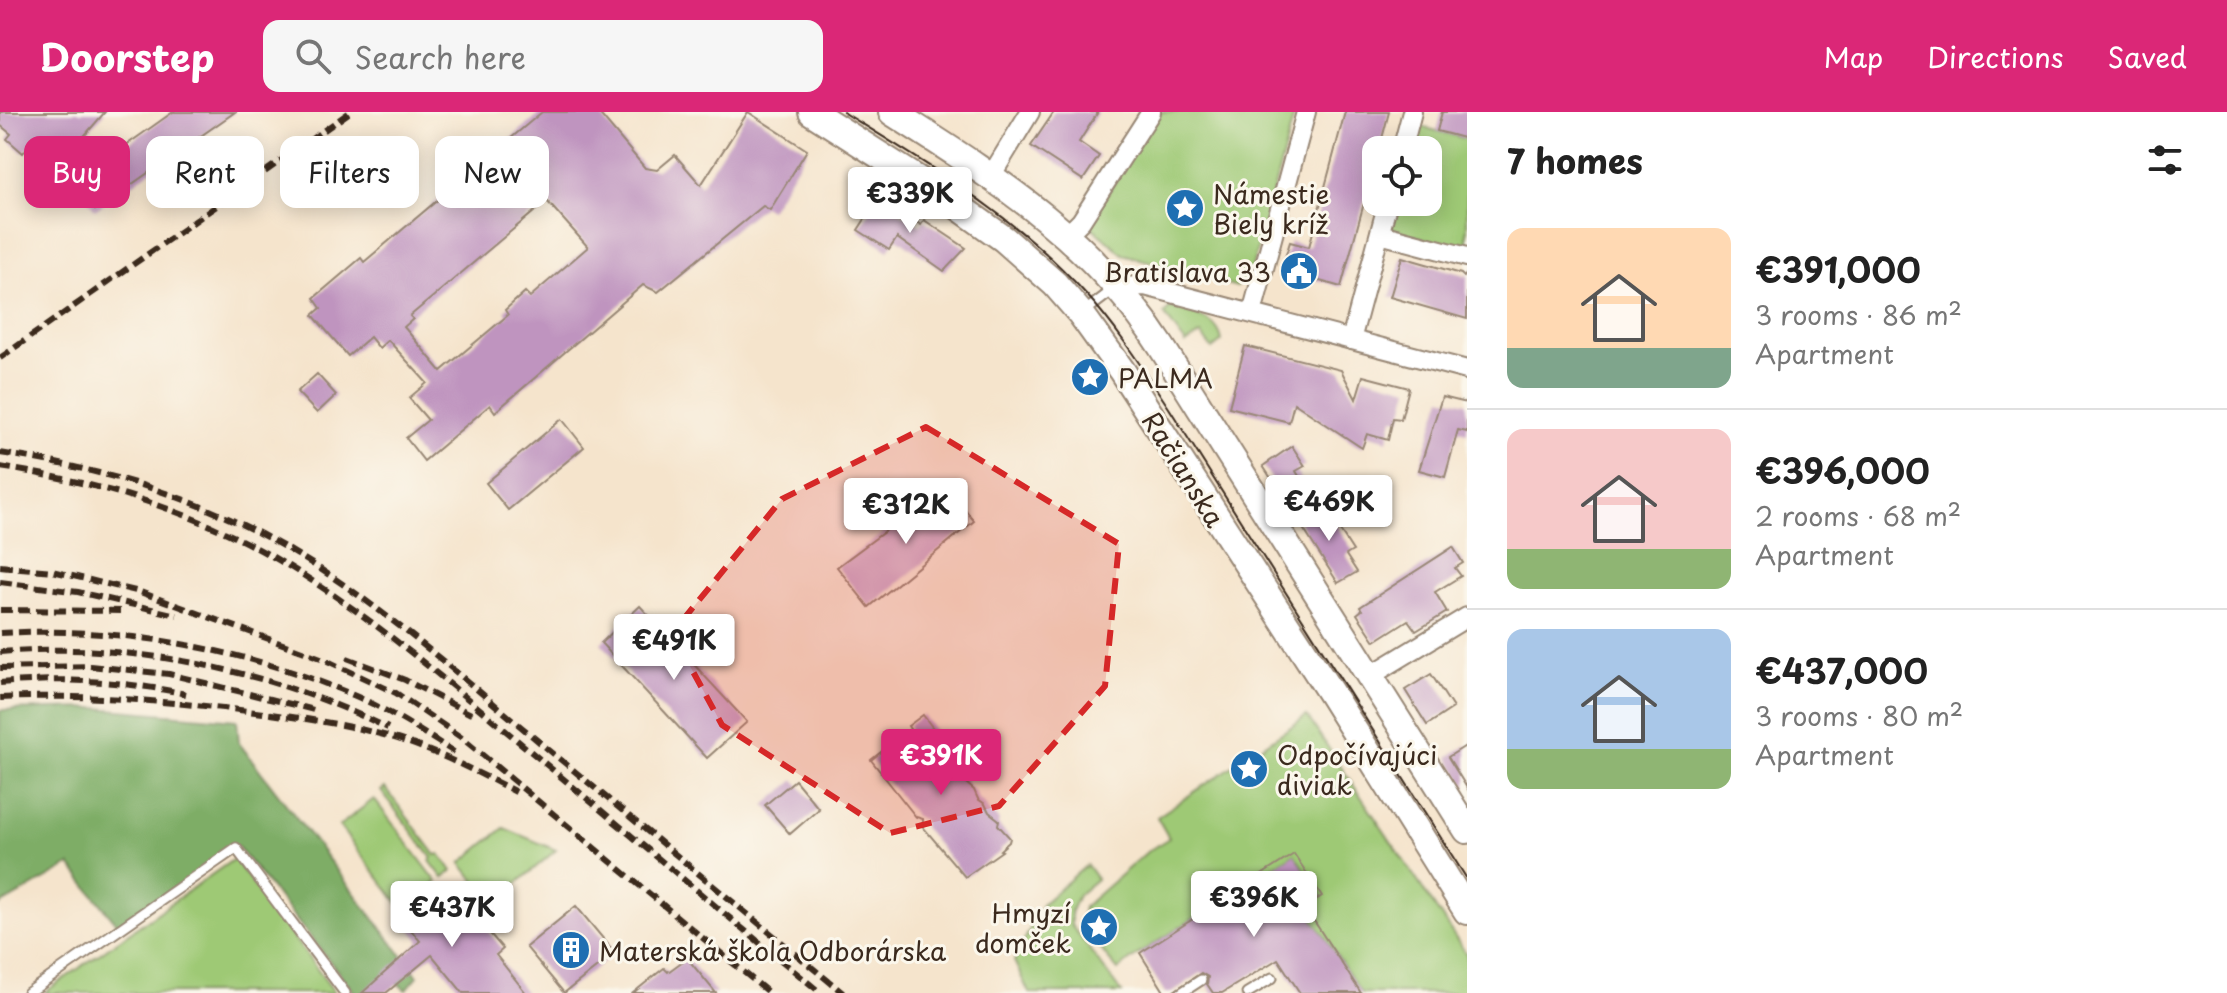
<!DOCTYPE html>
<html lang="en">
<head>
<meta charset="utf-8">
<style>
  :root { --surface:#fff; --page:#f6f6f6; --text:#222; --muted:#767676; --line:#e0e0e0; --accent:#db2777 }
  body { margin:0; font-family:"Playpen Sans",sans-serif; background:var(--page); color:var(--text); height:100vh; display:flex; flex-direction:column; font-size:30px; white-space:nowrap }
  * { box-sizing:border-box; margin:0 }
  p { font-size:26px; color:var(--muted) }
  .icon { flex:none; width:44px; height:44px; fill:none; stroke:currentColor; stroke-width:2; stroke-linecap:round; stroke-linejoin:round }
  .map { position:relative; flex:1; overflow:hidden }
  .drawer { display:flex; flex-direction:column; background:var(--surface); width:760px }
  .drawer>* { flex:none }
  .top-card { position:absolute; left:24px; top:24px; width:760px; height:72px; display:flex; gap:16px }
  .tools { position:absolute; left:1362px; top:24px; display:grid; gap:16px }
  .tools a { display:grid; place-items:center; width:80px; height:80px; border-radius:16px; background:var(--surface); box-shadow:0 4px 20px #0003; font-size:40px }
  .price { position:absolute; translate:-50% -68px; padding:0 18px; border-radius:8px; background:#fff; color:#222; font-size:26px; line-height:52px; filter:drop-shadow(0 2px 4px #0008) }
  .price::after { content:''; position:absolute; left:50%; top:48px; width:24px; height:18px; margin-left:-12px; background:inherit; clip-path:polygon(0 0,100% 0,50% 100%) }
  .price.selected { background:var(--accent); color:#fff }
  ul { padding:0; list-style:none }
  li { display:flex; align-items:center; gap:24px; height:200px; padding:0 40px }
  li+li { border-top:2px solid var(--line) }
  li span { display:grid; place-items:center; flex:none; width:224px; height:160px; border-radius:16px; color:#555 }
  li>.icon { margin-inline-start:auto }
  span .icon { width:96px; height:96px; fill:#fffc; stroke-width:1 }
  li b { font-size:34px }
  h2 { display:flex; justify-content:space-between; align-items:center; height:96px; padding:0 40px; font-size:34px }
  .pill { padding:0 28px; border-radius:16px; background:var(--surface); box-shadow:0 4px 20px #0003; font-size:28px; line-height:72px }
  .pill.selected { background:var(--accent); color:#fff }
  header { display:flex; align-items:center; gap:48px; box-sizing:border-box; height:112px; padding:0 40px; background:var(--accent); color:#fff }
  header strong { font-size:38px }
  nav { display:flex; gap:44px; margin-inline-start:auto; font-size:28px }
  .search { width:560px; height:72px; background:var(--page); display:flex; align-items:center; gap:20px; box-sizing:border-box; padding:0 28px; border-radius:16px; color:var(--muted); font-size:30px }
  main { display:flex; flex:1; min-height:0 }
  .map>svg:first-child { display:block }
  .green { fill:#9ec975; stroke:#6c7a4a; stroke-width:2 }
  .forest { fill:#7ead66; stroke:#5c6c42; stroke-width:2 }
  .building { fill:#bf94bf; fill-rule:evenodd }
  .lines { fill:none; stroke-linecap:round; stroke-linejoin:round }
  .service-casing { stroke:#988775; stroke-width:13 }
  .minor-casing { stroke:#988775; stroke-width:22 }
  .secondary-casing { stroke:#988775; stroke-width:30 }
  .service { stroke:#fff; stroke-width:9 }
  .minor { stroke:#fff; stroke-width:18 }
  .secondary { stroke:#fff; stroke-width:26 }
  .tram { stroke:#3b2a1e; stroke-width:2 }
  .rail { stroke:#3b2a1e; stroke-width:6; stroke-dasharray:12 6; stroke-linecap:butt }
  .marked { fill:#d62828; fill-opacity:0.2; stroke:#d62828; stroke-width:6; stroke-dasharray:16 10; stroke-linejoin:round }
  .labels { text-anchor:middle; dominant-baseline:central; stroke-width:6; stroke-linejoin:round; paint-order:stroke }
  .poi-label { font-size:26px; fill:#3b2a1e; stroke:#fbf7ec; text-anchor:start }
  .street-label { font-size:26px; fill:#3b2a1e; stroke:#fbf7ec }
</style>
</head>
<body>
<header>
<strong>Doorstep</strong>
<div class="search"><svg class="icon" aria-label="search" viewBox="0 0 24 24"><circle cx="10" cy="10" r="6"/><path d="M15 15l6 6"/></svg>Search here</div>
<nav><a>Map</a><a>Directions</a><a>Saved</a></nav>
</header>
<main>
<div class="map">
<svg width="1467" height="881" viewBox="0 0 1467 881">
  <rect width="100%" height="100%" fill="#fbf7ec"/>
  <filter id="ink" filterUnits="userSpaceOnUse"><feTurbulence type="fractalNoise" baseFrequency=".0125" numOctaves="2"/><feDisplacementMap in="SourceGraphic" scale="16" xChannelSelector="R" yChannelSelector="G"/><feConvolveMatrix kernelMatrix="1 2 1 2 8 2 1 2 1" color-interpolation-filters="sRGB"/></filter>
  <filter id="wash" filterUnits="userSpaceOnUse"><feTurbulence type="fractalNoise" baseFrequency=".006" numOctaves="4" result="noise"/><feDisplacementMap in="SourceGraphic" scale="32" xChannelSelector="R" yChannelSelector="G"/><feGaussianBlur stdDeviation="1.8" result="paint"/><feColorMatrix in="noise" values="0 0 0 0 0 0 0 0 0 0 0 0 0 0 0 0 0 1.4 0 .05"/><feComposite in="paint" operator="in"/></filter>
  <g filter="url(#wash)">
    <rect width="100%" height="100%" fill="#f5e4cc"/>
    <!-- green -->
    <g class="green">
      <polygon points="1158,0 1295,0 1250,163 1237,175 1123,142 1088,112"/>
      <polygon points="1422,15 1467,27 1467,139 1394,118 1390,115 1397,90 1428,90 1428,38 1411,38 1416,18"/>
      <path d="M1171,195C1191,203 1218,204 1222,229L1212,237L1201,222L1186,232L1164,202Z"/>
      <polygon points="1307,604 1467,843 1467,881 1361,881 1305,795 1322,784 1294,742 1140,841 1118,858 1080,814 1084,795 1148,739 1169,726 1157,705"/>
      <polygon points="385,676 436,743 440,742 452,759 443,766 430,749 432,746 381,679"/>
      <polygon points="374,687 437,770 402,796 339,714"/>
      <polygon points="504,716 556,738 493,792 461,751"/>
      <polygon points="234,747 335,881 44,881"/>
      <polygon points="1087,753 1097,767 1078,783 1071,799 1071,813 1122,881 1029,881 1014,849 1043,791"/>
    </g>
    <!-- forest -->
    <polygon class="forest" points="96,596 237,608 239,631 418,864 406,878 390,865 373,881 355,881 237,734 121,817 70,753 0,793 0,598"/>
    <g id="blocks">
      <!-- building -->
      <g class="building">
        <polygon points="0,0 105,0 53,60 27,36 23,41 7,27 11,22 0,13"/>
        <polygon points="173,0 235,0 95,98 71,64 104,41 108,46"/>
        <path d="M542,0H598L645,56L657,58L675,43L701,73L748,0L807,38L770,98L763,94L658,180L643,173L495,300L490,293L424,349L406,326L428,308L409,286L427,271L388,228L379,236L370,225L348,244L313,203L321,196L314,186L361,146L364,150ZM547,89L588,135L530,185L525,180L505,198L508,203L441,259L404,215L413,207L410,204Z"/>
        <polygon points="1054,0 1098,0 1079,30 1099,44 1083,68 1031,34"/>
        <polygon points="1345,0 1389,0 1379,38 1376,38 1376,47 1341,175 1281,158 1290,130 1309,135"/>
        <polygon points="1442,0 1467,0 1467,27 1437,19"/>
        <polygon points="878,87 921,113 924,108 966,136 944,159 897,126 889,138 858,118"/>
        <polygon points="1402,145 1461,162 1464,165 1467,161 1467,207 1390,185"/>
        <polygon points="1245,234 1341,258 1356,287 1363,264 1409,276 1401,307 1393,306 1388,328 1367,322 1362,336 1294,291 1289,310 1229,295"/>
        <polygon points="317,262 336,283 317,301 297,280"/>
        <polygon points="1442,285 1467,291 1467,320 1458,318 1445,365 1419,358"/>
        <polygon points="562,307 584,335 508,398 486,371"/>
        <polygon points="1292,334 1305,354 1296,359 1302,369 1282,383 1263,354"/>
        <polygon points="947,373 974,409 869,495 837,455"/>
        <polygon points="1324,394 1353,439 1346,443 1357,460 1338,471 1299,410"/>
        <polygon points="1453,435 1463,451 1455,456 1461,464 1435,480 1447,500 1416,519 1408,508 1375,529 1357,502 1362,498 1360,495"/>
        <polygon points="640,494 747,610 707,646 601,531"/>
        <polygon points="1431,562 1453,596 1427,613 1405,578"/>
        <polygon points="923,603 951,640 947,643 964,664 967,672 974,678 978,687 985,692 989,700 999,708 998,713 1010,726 1009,730 1000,738 1002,739 965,765 923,715 923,707 916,705 871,648 910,617 908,614"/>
        <polygon points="1467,633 1467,676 1448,645"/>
        <polygon points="795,668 819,697 790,722 765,693"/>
        <polygon points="1294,742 1322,784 1305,795 1361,881 1300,881 1278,847 1222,881 1213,881 1207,872 1208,865 1201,861 1171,881 1165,881 1140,841"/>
        <polygon points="448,772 503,837 496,843 526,881 463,881 432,843 386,881 362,881 420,829 403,808"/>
        <polygon points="576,794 615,841 564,881 526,835"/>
        <polygon points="687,846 716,881 633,881 664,856 668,860"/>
      </g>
    </g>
  </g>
  <g filter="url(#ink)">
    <use href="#blocks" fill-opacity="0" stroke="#988775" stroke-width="2"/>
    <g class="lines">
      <defs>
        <g id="service">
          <polyline points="1084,200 1113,178"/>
          <polyline points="28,881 236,736 345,881"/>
          <polyline points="1181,881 1201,868"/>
          <polyline points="1247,881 1272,866"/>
        </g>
        <g id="minor">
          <polyline points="1402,38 1412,0"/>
          <polyline points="991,64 1030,0"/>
          <polyline points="1380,122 1467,145"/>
          <polyline points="1067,123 1081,109 1151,0"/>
          <polyline points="1117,175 1145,174 1467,258"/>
          <polyline points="1252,201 1306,0"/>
          <polyline points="1351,228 1388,90"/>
          <polyline points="1370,564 1467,505"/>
        </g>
        <g id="secondary">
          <polyline points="812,0 948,87 1004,127 1055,172 1081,202 1122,259 1330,580 1467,799"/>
          <path d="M892,0C998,68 1091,125 1161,234L1467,718"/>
        </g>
      </defs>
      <!-- service casing -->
      <use href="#service" class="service-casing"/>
      <!-- minor casing -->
      <use href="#minor" class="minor-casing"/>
      <!-- secondary casing -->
      <use href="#secondary" class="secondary-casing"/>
      <!-- service -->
      <use href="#service" class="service"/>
      <!-- minor -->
      <use href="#minor" class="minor"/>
      <!-- secondary -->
      <use href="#secondary" class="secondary"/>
      <!-- tram -->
      <path class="tram" d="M843,0C929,53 1019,106 1086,182C1118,217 1143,257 1169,296L1467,767"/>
      <!-- rail -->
      <g class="rail">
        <polyline points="0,246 350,0"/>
        <path d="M0,341C99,356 199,385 286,436C381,491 464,568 549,638C647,719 745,800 843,881"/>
        <path d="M0,355C97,370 195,399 280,449C372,503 454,576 536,644C631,723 725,803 821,881"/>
        <polyline points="0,454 52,459 140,480 321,546 396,581 462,626 769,881"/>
        <polyline points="0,470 78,480 177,503"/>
        <polyline points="0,498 126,499"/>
        <path d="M0,521C118,514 244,536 353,583C389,598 422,620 454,640"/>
        <path d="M0,540C133,529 269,558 388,616"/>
        <polyline points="347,546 405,568 471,602"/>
        <polyline points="0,556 90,554 169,562 314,598"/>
        <path d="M0,571C62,565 125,569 186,582"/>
        <path d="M0,586C78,582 154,588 231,597C286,604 341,610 394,626C436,639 477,660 516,680"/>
      </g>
    </g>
  </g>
  <!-- marked area -->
  <path class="marked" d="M926,315L1119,432L1105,574L999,694L890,721L722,613L672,521L782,387Z"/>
  <!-- icons -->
  <defs>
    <symbol id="sight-disc" viewBox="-11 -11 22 22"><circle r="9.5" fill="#1f6fb2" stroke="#fbf7ec"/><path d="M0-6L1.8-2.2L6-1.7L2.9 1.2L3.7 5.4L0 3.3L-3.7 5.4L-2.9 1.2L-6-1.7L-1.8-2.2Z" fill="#fff"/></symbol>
    <symbol id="civic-disc" viewBox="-11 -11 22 22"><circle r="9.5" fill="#1f6fb2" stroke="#fbf7ec"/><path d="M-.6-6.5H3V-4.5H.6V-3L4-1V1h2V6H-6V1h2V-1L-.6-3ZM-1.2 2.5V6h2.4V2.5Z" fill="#fff"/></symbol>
    <symbol id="building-disc" viewBox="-11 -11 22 22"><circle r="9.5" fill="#1f6fb2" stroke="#fbf7ec"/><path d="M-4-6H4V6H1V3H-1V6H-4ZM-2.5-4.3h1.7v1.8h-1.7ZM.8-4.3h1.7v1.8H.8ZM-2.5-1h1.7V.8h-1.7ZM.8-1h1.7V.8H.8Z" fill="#fff"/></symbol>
  </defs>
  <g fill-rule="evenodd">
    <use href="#sight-disc" x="1163" y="74" width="44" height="44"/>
    <use href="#civic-disc" x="1277" y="137" width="44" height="44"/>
    <use href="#sight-disc" x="1068" y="243" width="44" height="44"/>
    <use href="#sight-disc" x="1227" y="635" width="44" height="44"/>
    <use href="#sight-disc" x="1077" y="793" width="44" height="44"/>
    <use href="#building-disc" x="549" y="816" width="44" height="44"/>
  </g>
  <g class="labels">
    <!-- poi labels -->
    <g class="poi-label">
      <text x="1213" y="81">Námestie<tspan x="1213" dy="30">Biely kríž</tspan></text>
      <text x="1271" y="159" text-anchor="end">Bratislava 33</text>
      <text x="1118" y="265">PALMA</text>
      <text x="1277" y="642">Odpočívajúci<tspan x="1277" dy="30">diviak</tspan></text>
      <text x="1071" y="800" text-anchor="end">Hmyzí<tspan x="1071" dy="30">domček</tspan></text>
      <text x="599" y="838">Materská škola Odborárska</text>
    </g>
    <!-- street labels -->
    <g class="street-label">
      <text transform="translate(1184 357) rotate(58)">Račianska</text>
    </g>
  </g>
</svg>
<div class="tools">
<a><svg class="icon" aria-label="locate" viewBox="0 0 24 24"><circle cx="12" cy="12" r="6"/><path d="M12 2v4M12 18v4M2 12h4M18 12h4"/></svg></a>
</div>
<b class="price" style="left:910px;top:123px">€339K</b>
<b class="price" style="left:1329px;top:431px">€469K</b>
<b class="price" style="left:906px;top:434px">€312K</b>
<b class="price" style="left:674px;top:570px">€491K</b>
<b class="price selected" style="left:941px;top:685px">€391K</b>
<b class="price" style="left:1254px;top:827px">€396K</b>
<b class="price" style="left:452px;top:837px">€437K</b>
<div class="top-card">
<a class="pill selected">Buy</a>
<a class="pill">Rent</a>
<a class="pill">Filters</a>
<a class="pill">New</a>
</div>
</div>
<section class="drawer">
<h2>7 homes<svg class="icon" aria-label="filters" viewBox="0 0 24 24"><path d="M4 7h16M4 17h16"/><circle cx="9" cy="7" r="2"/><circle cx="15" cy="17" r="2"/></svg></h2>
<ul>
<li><span style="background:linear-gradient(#ffd9b3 75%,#7fa58c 0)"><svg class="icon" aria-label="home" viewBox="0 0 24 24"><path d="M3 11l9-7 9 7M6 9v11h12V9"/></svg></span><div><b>€391,000</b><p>3 rooms · 86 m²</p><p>Apartment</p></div></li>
<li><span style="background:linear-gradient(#f6c9c9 75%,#8fb573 0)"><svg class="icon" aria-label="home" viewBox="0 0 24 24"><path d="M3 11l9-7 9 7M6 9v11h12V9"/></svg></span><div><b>€396,000</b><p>2 rooms · 68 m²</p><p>Apartment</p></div></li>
<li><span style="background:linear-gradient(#a9c7e8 75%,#8fb573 0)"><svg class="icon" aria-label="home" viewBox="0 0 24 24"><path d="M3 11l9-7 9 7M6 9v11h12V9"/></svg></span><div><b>€437,000</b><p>3 rooms · 80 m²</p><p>Apartment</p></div></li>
</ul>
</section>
</main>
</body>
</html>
